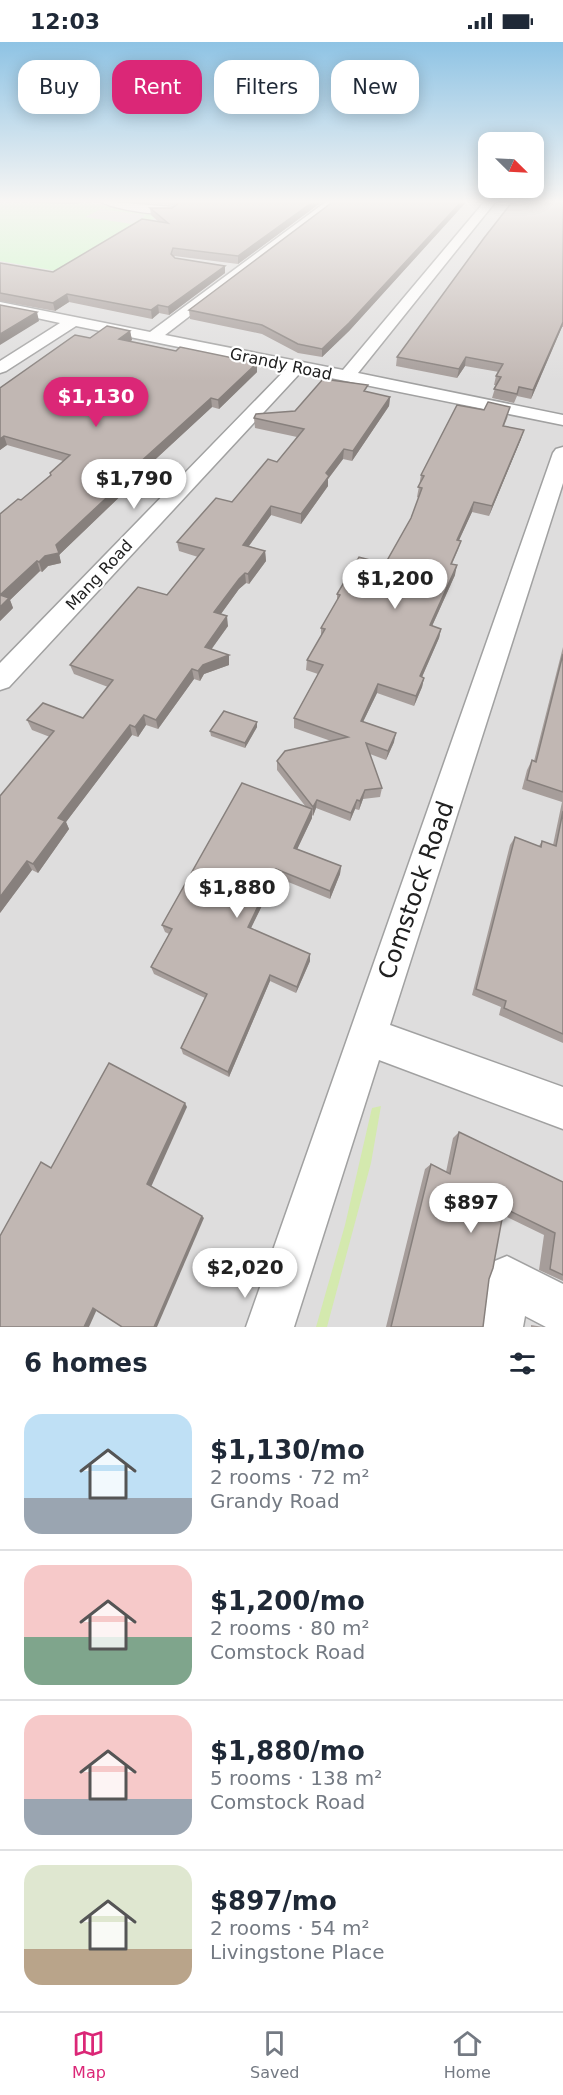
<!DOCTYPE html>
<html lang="en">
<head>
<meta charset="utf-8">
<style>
  :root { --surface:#fff; --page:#f2f2f3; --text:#1f2937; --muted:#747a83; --line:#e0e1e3; --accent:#db2777 }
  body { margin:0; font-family:"DejaVu Sans",sans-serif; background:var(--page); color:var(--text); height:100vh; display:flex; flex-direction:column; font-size:22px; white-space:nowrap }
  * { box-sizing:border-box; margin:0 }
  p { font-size:20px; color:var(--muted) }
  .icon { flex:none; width:33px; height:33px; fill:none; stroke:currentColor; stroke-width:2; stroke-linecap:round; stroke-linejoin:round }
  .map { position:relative; height:1285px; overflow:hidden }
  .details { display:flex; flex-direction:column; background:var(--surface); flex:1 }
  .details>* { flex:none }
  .guide { position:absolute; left:18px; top:18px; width:528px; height:54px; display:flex; gap:12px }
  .needle { width:39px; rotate:114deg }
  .buttons { position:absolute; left:478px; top:90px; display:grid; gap:12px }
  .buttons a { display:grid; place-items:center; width:66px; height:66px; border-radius:12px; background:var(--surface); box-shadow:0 3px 15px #0003; font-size:30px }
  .price { position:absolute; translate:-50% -51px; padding:0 14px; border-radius:21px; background:#fff; color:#222; font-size:20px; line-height:39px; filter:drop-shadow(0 2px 3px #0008) }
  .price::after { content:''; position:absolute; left:50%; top:36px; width:18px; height:14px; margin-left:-9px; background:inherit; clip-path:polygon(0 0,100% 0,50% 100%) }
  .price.selected { background:var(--accent); color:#fff }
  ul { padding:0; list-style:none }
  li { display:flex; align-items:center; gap:18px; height:150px; padding:0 24px }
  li+li { border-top:2px solid var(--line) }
  li span { display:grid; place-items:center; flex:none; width:168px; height:120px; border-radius:18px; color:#555 }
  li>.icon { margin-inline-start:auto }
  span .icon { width:72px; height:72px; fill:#fffc; stroke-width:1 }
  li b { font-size:26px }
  h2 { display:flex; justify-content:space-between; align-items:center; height:72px; padding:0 24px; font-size:26px }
  .chip { padding:0 21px; border-radius:18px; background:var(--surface); box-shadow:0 3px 15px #0003; font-size:21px; line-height:54px }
  .chip.selected { background:var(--accent); color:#fff }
  .status { display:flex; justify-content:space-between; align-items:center; height:42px; padding:0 30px; background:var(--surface); direction:ltr }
  .status svg { height:16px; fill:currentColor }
  .tab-bar { display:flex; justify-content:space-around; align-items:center; height:84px; border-top:2px solid var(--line); background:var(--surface); font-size:16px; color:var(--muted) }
  .tab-bar a { display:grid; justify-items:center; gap:3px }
  .tab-bar .selected { color:var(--accent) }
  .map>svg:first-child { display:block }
  .residential { fill:#dedddd }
  .grass { fill:#d4e9ae }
  .park { fill:#c9f9c5 }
  .parking { fill:#e0e0e0 }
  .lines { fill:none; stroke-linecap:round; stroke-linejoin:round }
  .minor-casing { stroke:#a1a1a1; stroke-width:3 }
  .minor { fill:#fff; fill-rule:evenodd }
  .wall { fill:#a69d9a }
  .shaded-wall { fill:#87807d }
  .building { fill:#c1b7b3; stroke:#87807d; stroke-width:1.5 }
  .labels { text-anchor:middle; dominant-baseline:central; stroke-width:4.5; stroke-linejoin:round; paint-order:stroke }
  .far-street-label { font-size:16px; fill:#202020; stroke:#fff }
  .near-street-label { font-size:24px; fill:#202020; stroke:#fff }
</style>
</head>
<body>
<div class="status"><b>12:03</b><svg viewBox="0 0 49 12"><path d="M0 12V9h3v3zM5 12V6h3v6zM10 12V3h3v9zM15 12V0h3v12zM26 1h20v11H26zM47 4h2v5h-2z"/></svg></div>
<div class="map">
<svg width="563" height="1285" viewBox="0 0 563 1285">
  <rect width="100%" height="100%" fill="#f0ece7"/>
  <!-- residential -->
  <polygon class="residential" points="0,159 563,159 563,1285 0,1285 0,219 68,231 160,171 91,161 0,161"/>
  <!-- grass -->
  <polygon class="grass" points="381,1064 371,1121 327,1285 316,1285 345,1183 371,1070 372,1066"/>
  <!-- park -->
  <polygon class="park" points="0,161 91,161 161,172 68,231 0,219"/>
  <!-- parking -->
  <polygon class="parking" points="101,167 146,173 132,182 85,175"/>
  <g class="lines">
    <defs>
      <g id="minor">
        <path d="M100,159L173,165L178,168C168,177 111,167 100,159Z"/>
        <polygon points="327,159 339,159 165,293 343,328 485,159 496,159 358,331 563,373 563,383 301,330 9,645 0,648 0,621 286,327 76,284 6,329 0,331 0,319 60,281 0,268 0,260 150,290"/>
        <polygon points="563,405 563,441 390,983 563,1045 563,1087 379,1018 294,1285 246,1285 553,411 556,407"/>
        <polygon points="507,1214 563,1242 563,1285 546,1285 525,1274 523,1285 475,1285 483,1238 490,1221"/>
      </g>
    </defs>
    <!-- minor casing -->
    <use href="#minor" class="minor-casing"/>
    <!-- minor -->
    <use href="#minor" class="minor"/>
  </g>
  <!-- wall -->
  <g class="wall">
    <polygon points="34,159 79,159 78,162 35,161"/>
    <polygon points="134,159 323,159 238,222 174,214 175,216 225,224 225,231 169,273 159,271 152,277 69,260 55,269 0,259 0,221 53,230 159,180 151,173 150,166 172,166 175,164 173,163"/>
    <polygon points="334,159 467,159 349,289 322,315 298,311 262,292 190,277 189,268"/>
    <polygon points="563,159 563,285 562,285 531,357 517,354 514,361 492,356 496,343 494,343 496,334 499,330 465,324 457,336 396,324 397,315"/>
    <polygon points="130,289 132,298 129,300 257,330 219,367 212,365 133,438 133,442 59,513 61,521 48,524 42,530 40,529 10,558 13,566 0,579 21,458 51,433 63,419 7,403 0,408 0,346 90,296"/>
    <polygon points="367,350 390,355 389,364 352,419 343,417 328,437 328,444 301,482 271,473 249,504 265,509 266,519 249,542 246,541 239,547 221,572 228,584 211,607 229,613 229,623 204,632 200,639 194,637 158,687 146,683 138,695 132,693 66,780 69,787 38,831 32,828 0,871 50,695 32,688 27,678 83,676 108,645 74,632 70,623 167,553 198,515 179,509 177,500 232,460 277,420 297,395 255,386 254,376 295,369"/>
    <polygon points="508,374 504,384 521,397 489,474 472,470 459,498 461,499 458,508 452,522 455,533 432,584 441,587 439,596 422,635 424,636 422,645 414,664 377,651 363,680 394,700 386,718 370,712 382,746 380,755 363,757 359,768 355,767 350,779 316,766 313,774 312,773 312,776 297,807 341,824 340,832 330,857 276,835 251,886 310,919 296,951 270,939 229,1035 183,1012 181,1006 205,956 154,932 151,925 169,892 165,890 162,883 306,765 277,728 277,719 331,699 294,686 294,676 318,632 306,628 307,618 321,594 321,586 337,559 337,552 385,522 411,476 419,456 417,455 421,433"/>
    <polygon points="563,605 563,1001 499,973 501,965 472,953 510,803 515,795 539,804 542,799 553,803 562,760 522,747 527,728 532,718 534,719"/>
    <polygon points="257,685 245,706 211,694 210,689"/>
    <polygon points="459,1090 563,1140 563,1239 539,1228 544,1193 503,1173 489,1237 483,1285 386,1285 425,1127 431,1122 446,1130 453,1096"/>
    <polygon points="531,1283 543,1285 531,1285"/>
  </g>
  <!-- shaded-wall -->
  <g class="shaded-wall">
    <polygon points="314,159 323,159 238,222 238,214"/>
    <polygon points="462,159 467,159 349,289 322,315 322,307"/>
    <polygon points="225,224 225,231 169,273 168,265"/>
    <polygon points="67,252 69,260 55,269 53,261"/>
    <polygon points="158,263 159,271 152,277 151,268"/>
    <polygon points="37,270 39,279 0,303 0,292"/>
    <polygon points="563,280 562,285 531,357 533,348"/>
    <polygon points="130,289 132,298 120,306 119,297"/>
    <polygon points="466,315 465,324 457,336 459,327"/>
    <polygon points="257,321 257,330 219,367 218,358"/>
    <polygon points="390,355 389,364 352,419 353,409"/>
    <polygon points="211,356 212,365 133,438 133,442 59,513 56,503 128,431"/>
    <polygon points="524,388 521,397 489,474 492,464"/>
    <polygon points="4,394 7,403 0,408 0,397"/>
    <polygon points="344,407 343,417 328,437 328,444 301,482 301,472 326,431"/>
    <polygon points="474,460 472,470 455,507 457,498"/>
    <polygon points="271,464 271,473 243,512 243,503"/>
    <polygon points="265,509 266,519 249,542 248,532"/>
    <polygon points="59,511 61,521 48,524 42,530 39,520 45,514"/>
    <polygon points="37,519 40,529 10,558 13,566 0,579 0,553"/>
    <polygon points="457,523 455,533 428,593 430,583"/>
    <polygon points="245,531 246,541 239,547 215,580 214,570 239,537"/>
    <polygon points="227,574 228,584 206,615 205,605"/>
    <polygon points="441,587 439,596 418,644 420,634"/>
    <polygon points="229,613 229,623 204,632 200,639 198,629 203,623"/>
    <polygon points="192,627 194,637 158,687 156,678"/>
    <polygon points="424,636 422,645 414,664 416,654"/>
    <polygon points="378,642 377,651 359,688 361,679"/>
    <polygon points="144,673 146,683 138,695 135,685"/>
    <polygon points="257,680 257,685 245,706 245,701"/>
    <polygon points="130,683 132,693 66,780 69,787 38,831 33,822 58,776"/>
    <polygon points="396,691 394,700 386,718 388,709"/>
    <polygon points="365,748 363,757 359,768 360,759"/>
    <polygon points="317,758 316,766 313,774 313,765"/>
    <polygon points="357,758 355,767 350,779 351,771"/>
    <polygon points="312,767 312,776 294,814 294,806"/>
    <polygon points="27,819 32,828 0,871 0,855"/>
    <polygon points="341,824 340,832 330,857 330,849"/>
    <polygon points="276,827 276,835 248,892 248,885"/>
    <polygon points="310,912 310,919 296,951 297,945"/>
    <polygon points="270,933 270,939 229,1035 228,1030"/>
    <polygon points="185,1061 187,1065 151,1145 147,1142"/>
    <polygon points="202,1174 204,1176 157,1285 154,1285"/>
    <polygon points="98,1265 89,1285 84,1285 93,1266"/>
  </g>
  <!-- building -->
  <g class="building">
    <polygon points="178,159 314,159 238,214 173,206 171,212 175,216 225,224 168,265 158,263 151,268 67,252 53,261 0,251 0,221 53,230 142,177 168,181 150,166 172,166 180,160"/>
    <polygon points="334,159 462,159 349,281 322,307 298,302 262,283 189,268"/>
    <polygon points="513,159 563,159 563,280 533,348 519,345 517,352 494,347 501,335 496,334 503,322 466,315 459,327 397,315 484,196"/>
    <polygon points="0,263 37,270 0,292"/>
    <polygon points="107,284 130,289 119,297 176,309 180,305 257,321 218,358 211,356 128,431 132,432 56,503 59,511 45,514 39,520 37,519 0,553 9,556 0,565 0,472 18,457 21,458 51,433 50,431 70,413 4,394 0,397 0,346 75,293 90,296"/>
    <polygon points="323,337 368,343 364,349 390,355 353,409 344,407 326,431 329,434 301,472 271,464 243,503 265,509 248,532 245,531 239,537 214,570 227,574 205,605 229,613 203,623 198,629 192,627 156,678 144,673 135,685 130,683 58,776 65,779 33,822 27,819 0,855 0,754 54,689 27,678 43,661 83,676 113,638 70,623 138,545 167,553 204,507 177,500 216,456 232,460 268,417 277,420 304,387 254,376 256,372 295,369"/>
    <polygon points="488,360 510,365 503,384 524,388 492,464 474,460 457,498 461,499 451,522 457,523 430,583 441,587 420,634 424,636 416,654 378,642 361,679 396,691 388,709 366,701 382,746 365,748 360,759 357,758 351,771 317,758 313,765 277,719 285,709 348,695 294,676 323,623 307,618 325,587 321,586 340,553 337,552 359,515 385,522 411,476 422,446 418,445 424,434 421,433 457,363 484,368"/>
    <polygon points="563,612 563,750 527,738 532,718 536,720"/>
    <polygon points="224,669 257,680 245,701 210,689"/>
    <polygon points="242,741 312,767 294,806 341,824 330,849 276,827 248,885 310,912 297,945 270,933 228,1030 181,1006 207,952 151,925 172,887 162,883"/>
    <polygon points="563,769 563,992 504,966 506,959 476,947 515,795 541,805 542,799 556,804"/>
    <polygon points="109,1021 185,1061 147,1142 202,1174 154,1285 122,1285 93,1266 84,1285 0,1285 0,1194 41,1120 51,1126"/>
    <polygon points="459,1090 563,1140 563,1233 550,1227 555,1191 504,1166 493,1226 489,1237 483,1285 391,1285 431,1122 450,1132"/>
  </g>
  <!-- sky -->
  <linearGradient id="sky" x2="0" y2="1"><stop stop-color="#8ec3e4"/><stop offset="0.47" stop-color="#f8f6f4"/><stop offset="1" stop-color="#f8f6f4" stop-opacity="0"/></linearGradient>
  <rect width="563" height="339" fill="url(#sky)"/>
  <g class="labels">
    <!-- far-street labels -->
    <g class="far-street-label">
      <text transform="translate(281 322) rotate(12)">Grandy Road</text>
      <text transform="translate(99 533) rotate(-47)">Mang Road</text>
    </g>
    <!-- near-street labels -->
    <g class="near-street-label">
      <text transform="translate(416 848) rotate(-71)">Comstock Road</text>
    </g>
  </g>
</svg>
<div class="buttons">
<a><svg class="needle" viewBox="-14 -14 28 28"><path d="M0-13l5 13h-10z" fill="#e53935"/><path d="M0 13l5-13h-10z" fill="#747a83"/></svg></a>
</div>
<b class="price selected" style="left:96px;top:386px">$1,130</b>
<b class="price" style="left:134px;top:468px">$1,790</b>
<b class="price" style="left:395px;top:568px">$1,200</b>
<b class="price" style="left:237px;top:877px">$1,880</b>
<b class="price" style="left:471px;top:1192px">$897</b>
<b class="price" style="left:245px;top:1257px">$2,020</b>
<div class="guide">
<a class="chip">Buy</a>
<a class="chip selected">Rent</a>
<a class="chip">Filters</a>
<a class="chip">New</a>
</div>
</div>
<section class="details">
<h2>6 homes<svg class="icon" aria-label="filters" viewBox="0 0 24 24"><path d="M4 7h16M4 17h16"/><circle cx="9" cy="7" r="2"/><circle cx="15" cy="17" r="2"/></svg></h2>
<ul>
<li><span style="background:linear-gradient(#bfe0f5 70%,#9aa5b1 0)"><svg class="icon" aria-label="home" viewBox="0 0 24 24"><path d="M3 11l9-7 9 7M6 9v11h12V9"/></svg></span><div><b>$1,130/mo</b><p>2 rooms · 72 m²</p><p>Grandy Road</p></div></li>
<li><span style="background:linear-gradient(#f6c9c9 60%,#7fa58c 0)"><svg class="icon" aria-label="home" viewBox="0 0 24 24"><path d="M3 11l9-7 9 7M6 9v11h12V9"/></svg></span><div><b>$1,200/mo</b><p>2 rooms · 80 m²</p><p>Comstock Road</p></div></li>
<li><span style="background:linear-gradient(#f6c9c9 70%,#9aa5b1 0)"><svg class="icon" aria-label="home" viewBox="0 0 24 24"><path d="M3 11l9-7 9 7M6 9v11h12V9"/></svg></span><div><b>$1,880/mo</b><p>5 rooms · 138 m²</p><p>Comstock Road</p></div></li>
<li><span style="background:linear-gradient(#dfe7d0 70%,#b9a48a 0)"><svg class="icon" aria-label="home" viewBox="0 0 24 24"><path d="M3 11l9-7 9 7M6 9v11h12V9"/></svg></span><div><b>$897/mo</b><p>2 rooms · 54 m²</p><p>Livingstone Place</p></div></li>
</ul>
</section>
<nav class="tab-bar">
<a class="selected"><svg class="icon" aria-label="map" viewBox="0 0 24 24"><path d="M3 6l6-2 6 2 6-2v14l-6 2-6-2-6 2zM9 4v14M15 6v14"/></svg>Map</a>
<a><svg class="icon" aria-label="saved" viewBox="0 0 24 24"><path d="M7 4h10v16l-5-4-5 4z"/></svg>Saved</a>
<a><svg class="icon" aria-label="home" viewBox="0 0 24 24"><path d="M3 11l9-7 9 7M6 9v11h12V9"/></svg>Home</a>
</nav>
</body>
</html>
